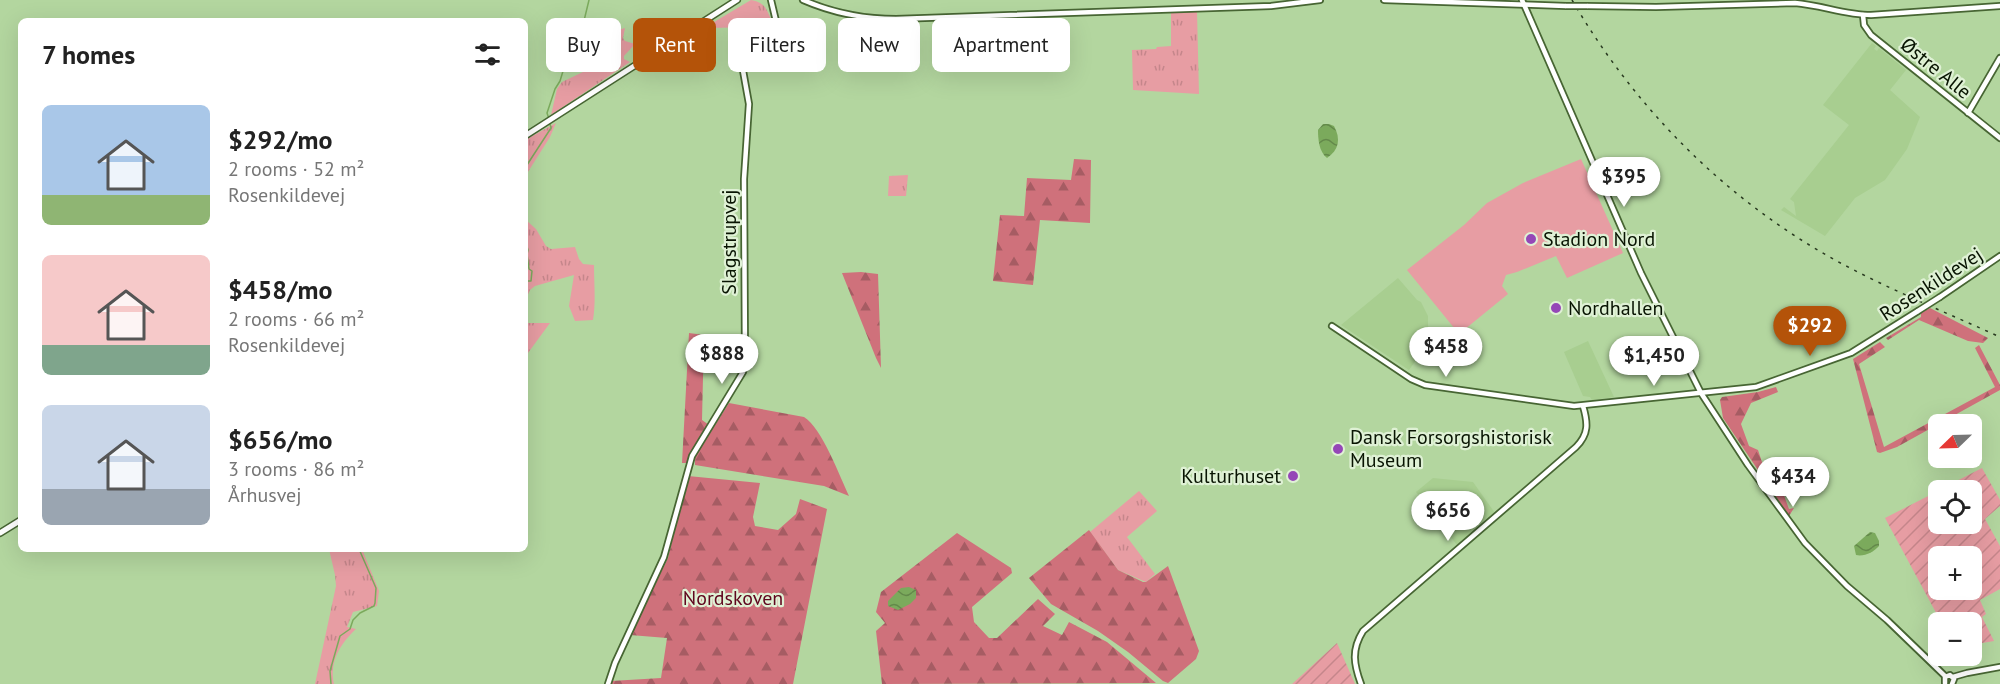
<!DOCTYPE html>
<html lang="en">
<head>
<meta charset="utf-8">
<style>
  :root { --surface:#fff; --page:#f6f6f6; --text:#222; --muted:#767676; --accent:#b45309 }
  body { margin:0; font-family:"PT Sans",sans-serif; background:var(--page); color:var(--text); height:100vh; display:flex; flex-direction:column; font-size:22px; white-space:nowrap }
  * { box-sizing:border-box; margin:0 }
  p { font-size:20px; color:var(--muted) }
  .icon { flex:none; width:33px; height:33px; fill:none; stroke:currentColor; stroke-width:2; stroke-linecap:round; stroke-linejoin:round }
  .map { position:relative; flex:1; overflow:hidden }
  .sheet { position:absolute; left:18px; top:18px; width:510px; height:534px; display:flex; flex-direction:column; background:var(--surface); border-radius:9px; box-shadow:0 6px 24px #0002 }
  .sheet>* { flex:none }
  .guide { position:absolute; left:546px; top:18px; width:570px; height:54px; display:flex; gap:12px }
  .needle { width:39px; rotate:247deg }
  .buttons { position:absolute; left:1928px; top:414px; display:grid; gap:12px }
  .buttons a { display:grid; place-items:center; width:54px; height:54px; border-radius:9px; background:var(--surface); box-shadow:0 6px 24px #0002; font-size:30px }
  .price { position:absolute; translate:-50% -51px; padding:0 14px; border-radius:21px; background:#fff; color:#222; font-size:20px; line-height:39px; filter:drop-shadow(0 2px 3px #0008) }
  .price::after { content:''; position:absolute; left:50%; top:36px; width:18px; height:14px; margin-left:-9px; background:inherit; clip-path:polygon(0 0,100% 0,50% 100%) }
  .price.active { background:var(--accent); color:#fff }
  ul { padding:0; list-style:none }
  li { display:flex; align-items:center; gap:18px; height:150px; padding:0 24px }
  li span { display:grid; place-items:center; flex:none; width:168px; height:120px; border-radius:9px; color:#555 }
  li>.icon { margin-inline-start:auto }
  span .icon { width:72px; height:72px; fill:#fffc; stroke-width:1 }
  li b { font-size:26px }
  h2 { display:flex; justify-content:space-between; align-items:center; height:72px; padding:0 24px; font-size:26px }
  .chip { padding:0 21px; border-radius:9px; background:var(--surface); box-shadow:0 6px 24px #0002; font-size:21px; line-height:54px }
  .chip.active { background:var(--accent); color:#fff }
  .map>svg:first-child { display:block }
  .built { fill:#a8ce90 }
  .grass { fill:url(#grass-tufts) }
  .forest { fill:url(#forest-firs) }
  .garden { fill:url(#garden-furrows); fill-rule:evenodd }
  .pitch { fill:#e79da3 }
  .water { fill:url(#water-waves) }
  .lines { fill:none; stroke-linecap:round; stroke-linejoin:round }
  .stream { stroke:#7baa5c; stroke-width:1.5 }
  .minor-casing { stroke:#476533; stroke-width:8 }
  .major-casing { stroke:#476533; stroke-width:8 }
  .minor { stroke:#fff; stroke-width:4.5 }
  .major { stroke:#fff; stroke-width:5 }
  .rail { stroke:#293a20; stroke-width:1.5; stroke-dasharray:3 6; stroke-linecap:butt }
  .minor-bridge-casing { stroke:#476533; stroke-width:8; stroke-linecap:butt }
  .minor-bridge { stroke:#fff; stroke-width:4.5 }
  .poi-dot { fill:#9547b7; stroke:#dff1d5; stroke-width:2 }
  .labels { text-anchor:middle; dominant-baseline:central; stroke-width:4.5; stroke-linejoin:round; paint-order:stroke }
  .street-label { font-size:20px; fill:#081402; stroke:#dff1d5 }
  .poi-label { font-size:20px; fill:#081402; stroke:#dff1d5; text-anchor:start }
  .park-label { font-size:20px; fill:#5f061e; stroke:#dff1d5 }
</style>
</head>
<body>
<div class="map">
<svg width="2000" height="684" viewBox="0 0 2000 684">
  <defs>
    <pattern id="grass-tufts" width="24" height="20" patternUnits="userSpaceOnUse" patternTransform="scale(1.5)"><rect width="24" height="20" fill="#e79da3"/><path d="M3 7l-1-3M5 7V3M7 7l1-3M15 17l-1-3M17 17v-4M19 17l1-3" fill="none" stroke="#c5868b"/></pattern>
    <pattern id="forest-firs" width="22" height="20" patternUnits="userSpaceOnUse" patternTransform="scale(1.5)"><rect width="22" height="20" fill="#cf717b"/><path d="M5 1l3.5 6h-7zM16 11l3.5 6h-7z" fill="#a65c63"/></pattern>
    <pattern id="garden-furrows" width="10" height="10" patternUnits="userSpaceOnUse" patternTransform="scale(1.5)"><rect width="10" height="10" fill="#e79da3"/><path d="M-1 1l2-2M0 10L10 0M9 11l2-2" fill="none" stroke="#c5868b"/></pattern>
    <pattern id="water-waves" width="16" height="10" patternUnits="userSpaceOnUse" patternTransform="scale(1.5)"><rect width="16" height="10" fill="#7baa5c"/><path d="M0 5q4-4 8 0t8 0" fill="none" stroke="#63894a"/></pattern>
  </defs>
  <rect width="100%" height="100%" fill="#b3d69f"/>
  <!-- built -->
  <g class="built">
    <polygon points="1872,43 1876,46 1874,49 1877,51 1879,48 1906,70 1890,90 1920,117 1907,149 1885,180 1855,198 1825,236 1781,210 1784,207 1796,216 1794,202 1790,199 1849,125 1823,105"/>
    <polygon points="1398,278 1417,300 1421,302 1428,316 1428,326 1433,336 1409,370 1341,325"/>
    <polygon points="1588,341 1614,397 1592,400 1590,397 1583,396 1564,352"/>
    <polygon points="1433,478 1473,482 1495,513 1457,545 1416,492"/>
  </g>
  <!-- grass -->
  <g class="grass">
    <path d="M751,0C766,3 766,9 772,21L770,27L706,28L709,25Z"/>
    <polygon points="1197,11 1199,94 1133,90 1132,50 1156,49 1157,47 1171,46 1171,13"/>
    <polygon points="625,28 623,38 625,41 635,44 624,56 624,59 630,62 551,115 557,89 562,82 585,71 589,61 581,40"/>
    <path d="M556,123L550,137L526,175V220L536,229L546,246L551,249L575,247L579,259L583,264L594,265C594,283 596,302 593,320L575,321L569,306L574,275L535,286L530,290L525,301V152L527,143L525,140Z"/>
    <polygon points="908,175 906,196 888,196 889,176"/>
    <polygon points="525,323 550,323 525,357"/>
    <polygon points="1139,491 1157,511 1127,537 1155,574 1146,582 1118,570 1090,532"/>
    <path d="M329,549H362L379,591L377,606L353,612L347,627L356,629C340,644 329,662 334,684H315L336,586L335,575Z"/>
  </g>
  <!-- forest -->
  <g class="forest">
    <polygon points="1074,159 1091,160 1090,223 1040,220 1033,285 993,281 1000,215 1024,216 1027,178 1071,180"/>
    <polygon points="861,272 878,274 881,368 876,358 842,273"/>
    <polygon points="1930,308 1988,338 1983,343 1968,341 1919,320 1888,340 1886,338 1921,317 1921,313"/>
    <polygon points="689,333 704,335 702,420 709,425 687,463 682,463"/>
    <polygon points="1880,342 1885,347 1859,364 1884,447 1995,387 1975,348 1979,345 2000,385 2000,390 1897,447 1880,453 1877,452 1853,359"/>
    <polygon points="1776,387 1778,392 1751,403 1741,424 1749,446 1758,450 1767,477 1779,482 1789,509 1794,508 1789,516 1723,418 1720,400 1722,397 1758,392"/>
    <path d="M729,403L804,417C822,428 840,477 849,496L824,486L695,465V457Z"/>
    <polygon points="688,476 760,483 753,517 755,526 778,530 796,514 800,499 827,509 793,684 611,684 611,681 661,678 667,638 630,635 668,558"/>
    <polygon points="1089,530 1118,570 1143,582 1146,582 1168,566 1199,651 1196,659 1168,683 1163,681 1128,652 1098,631 1051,604 1029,578"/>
    <polygon points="957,533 1011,568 1012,573 972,607 974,622 989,638 997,638 1038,599 1055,614 1043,626 1062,635 1069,622 1107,642 1156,683 882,684 876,631 885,623 876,612 881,592"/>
  </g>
  <!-- garden -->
  <g class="garden">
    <path d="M1982,468L2000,500V506L1985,519L2000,546V589L1980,600L1986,614L1982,617L1994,641L1971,645V622H1941L1885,518L1938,491V524H1971V490H1939ZM1938,556H1971V590H1938Z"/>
    <polygon points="1337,643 1355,684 1292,684"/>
  </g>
  <!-- pitch -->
  <polygon class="pitch" points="1581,159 1623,253 1567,278 1556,256 1517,272 1506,275 1502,286 1508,294 1459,334 1407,270 1464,225 1487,203 1523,183"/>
  <!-- water -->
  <g class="water">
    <path d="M1323,124H1329L1334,126C1341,139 1339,150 1327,158C1319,152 1318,139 1318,130Z"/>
    <path d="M1870,532L1875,533L1879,541V546C1874,552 1864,557 1856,555L1854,546Z"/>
    <polygon points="909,587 916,590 916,598 910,604 898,610 888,606 888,601 901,588"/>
  </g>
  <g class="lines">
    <!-- stream -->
    <g class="stream">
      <polyline points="549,119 547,113 555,89 560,81 567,58 577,35 582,29 589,0"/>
      <polyline points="525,168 551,128 550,124"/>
      <polyline points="525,239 528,250 527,254 529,269 532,271 531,281 527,281 525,286"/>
      <polyline points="331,684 330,671 340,636 350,629 353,620 360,613 374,606 375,603 376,588 359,549"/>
    </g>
    <defs>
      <g id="minor">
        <path d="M803,0C833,13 863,19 896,19L1271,6L1320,0"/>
        <polyline points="1384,0 1566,6"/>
        <polyline points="1522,0 1641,273 1701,393 1748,465 1805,543 1847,586 1887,620 1945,676"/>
        <path d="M1587,6L1656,7L1795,3C1821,5 1845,15 1871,15L2000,6"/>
        <polyline points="1863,15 1864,25 1871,35 2000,138"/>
        <polyline points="1968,113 2000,58"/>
        <polyline points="1940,297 2000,256"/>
        <polyline points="1332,326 1411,379 1425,385 1574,406 1756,387 1851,353 1918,311"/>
        <polyline points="1953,677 1967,673 2000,667"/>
        <polyline points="1945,683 1945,677 1950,675 1954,679 1952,684"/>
        <polyline points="608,684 615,663 664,557 692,456 743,372 745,356 744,179 749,104 737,37 740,32 768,31 774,27 776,21 771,0"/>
        <path d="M1361,684C1354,665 1351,650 1363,631L1576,447C1589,434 1588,423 1583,406"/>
      </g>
      <g id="major">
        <polyline points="525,136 737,0"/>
        <polyline points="0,533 21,520"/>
      </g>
    </defs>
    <!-- minor casing -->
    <use href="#minor" class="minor-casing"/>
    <!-- major casing -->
    <use href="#major" class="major-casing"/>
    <!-- minor -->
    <use href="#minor" class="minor"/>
    <!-- major -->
    <use href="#major" class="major"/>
    <!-- rail -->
    <path class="rail" d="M1572,0C1635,108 1725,199 1835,260C1888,289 1945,312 2000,337"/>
    <defs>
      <g id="minor-bridge">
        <polyline points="1566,6 1587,6"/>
        <polyline points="1918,311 1940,297"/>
      </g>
    </defs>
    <!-- minor-bridge casing -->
    <use href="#minor-bridge" class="minor-bridge-casing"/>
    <!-- minor-bridge -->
    <use href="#minor-bridge" class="minor-bridge"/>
  </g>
  <!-- markers -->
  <g class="poi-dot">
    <circle cx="1531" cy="239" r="6"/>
    <circle cx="1556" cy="308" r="6"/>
    <circle cx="1338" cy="449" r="6"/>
    <circle cx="1293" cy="476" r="6"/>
  </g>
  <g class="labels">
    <!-- street labels -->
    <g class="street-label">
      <text transform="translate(1936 68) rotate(39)">Østre Alle</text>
      <text transform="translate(729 242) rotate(-90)">Slagstrupvej</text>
      <text transform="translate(1931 284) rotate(-33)">Rosenkildevej</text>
    </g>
    <!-- poi labels -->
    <g class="poi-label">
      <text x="1543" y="239">Stadion Nord</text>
      <text x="1568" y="308">Nordhallen</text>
      <text x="1350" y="437">Dansk Forsorgshistorisk<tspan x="1350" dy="23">Museum</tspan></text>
      <text x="1281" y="476" text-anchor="end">Kulturhuset</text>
    </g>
    <!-- park labels -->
    <g class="park-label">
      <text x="733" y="598">Nordskoven</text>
    </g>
  </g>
</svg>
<div class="buttons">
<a><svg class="needle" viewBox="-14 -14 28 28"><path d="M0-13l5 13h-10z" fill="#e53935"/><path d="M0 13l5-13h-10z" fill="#767676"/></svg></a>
<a><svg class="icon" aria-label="locate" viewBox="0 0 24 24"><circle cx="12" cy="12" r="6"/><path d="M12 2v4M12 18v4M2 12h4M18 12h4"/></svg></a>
<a>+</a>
<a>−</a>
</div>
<b class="price" style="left:1624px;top:208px">$395</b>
<b class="price active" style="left:1810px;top:357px">$292</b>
<b class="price" style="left:1446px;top:378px">$458</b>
<b class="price" style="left:722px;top:385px">$888</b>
<b class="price" style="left:1654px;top:387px">$1,450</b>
<b class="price" style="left:1793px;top:508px">$434</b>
<b class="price" style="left:1448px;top:542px">$656</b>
<div class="guide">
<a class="chip">Buy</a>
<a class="chip active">Rent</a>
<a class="chip">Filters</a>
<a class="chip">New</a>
<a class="chip">Apartment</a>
</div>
<section class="sheet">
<h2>7 homes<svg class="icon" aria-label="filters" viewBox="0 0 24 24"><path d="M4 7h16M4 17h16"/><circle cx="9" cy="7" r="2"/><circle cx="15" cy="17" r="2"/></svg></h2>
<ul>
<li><span style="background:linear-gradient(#a9c7e8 75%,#8fb573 0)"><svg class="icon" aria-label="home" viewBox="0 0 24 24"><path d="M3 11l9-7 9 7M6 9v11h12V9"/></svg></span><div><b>$292/mo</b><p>2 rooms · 52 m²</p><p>Rosenkildevej</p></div></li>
<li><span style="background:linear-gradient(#f6c9c9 75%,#7fa58c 0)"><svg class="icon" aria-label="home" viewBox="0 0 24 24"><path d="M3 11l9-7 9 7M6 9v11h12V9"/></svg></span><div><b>$458/mo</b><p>2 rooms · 66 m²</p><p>Rosenkildevej</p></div></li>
<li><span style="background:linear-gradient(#c9d6e8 70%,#9aa5b1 0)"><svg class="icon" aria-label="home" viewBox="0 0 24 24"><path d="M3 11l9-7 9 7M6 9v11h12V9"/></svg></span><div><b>$656/mo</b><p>3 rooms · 86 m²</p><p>Århusvej</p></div></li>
</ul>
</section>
</div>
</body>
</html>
